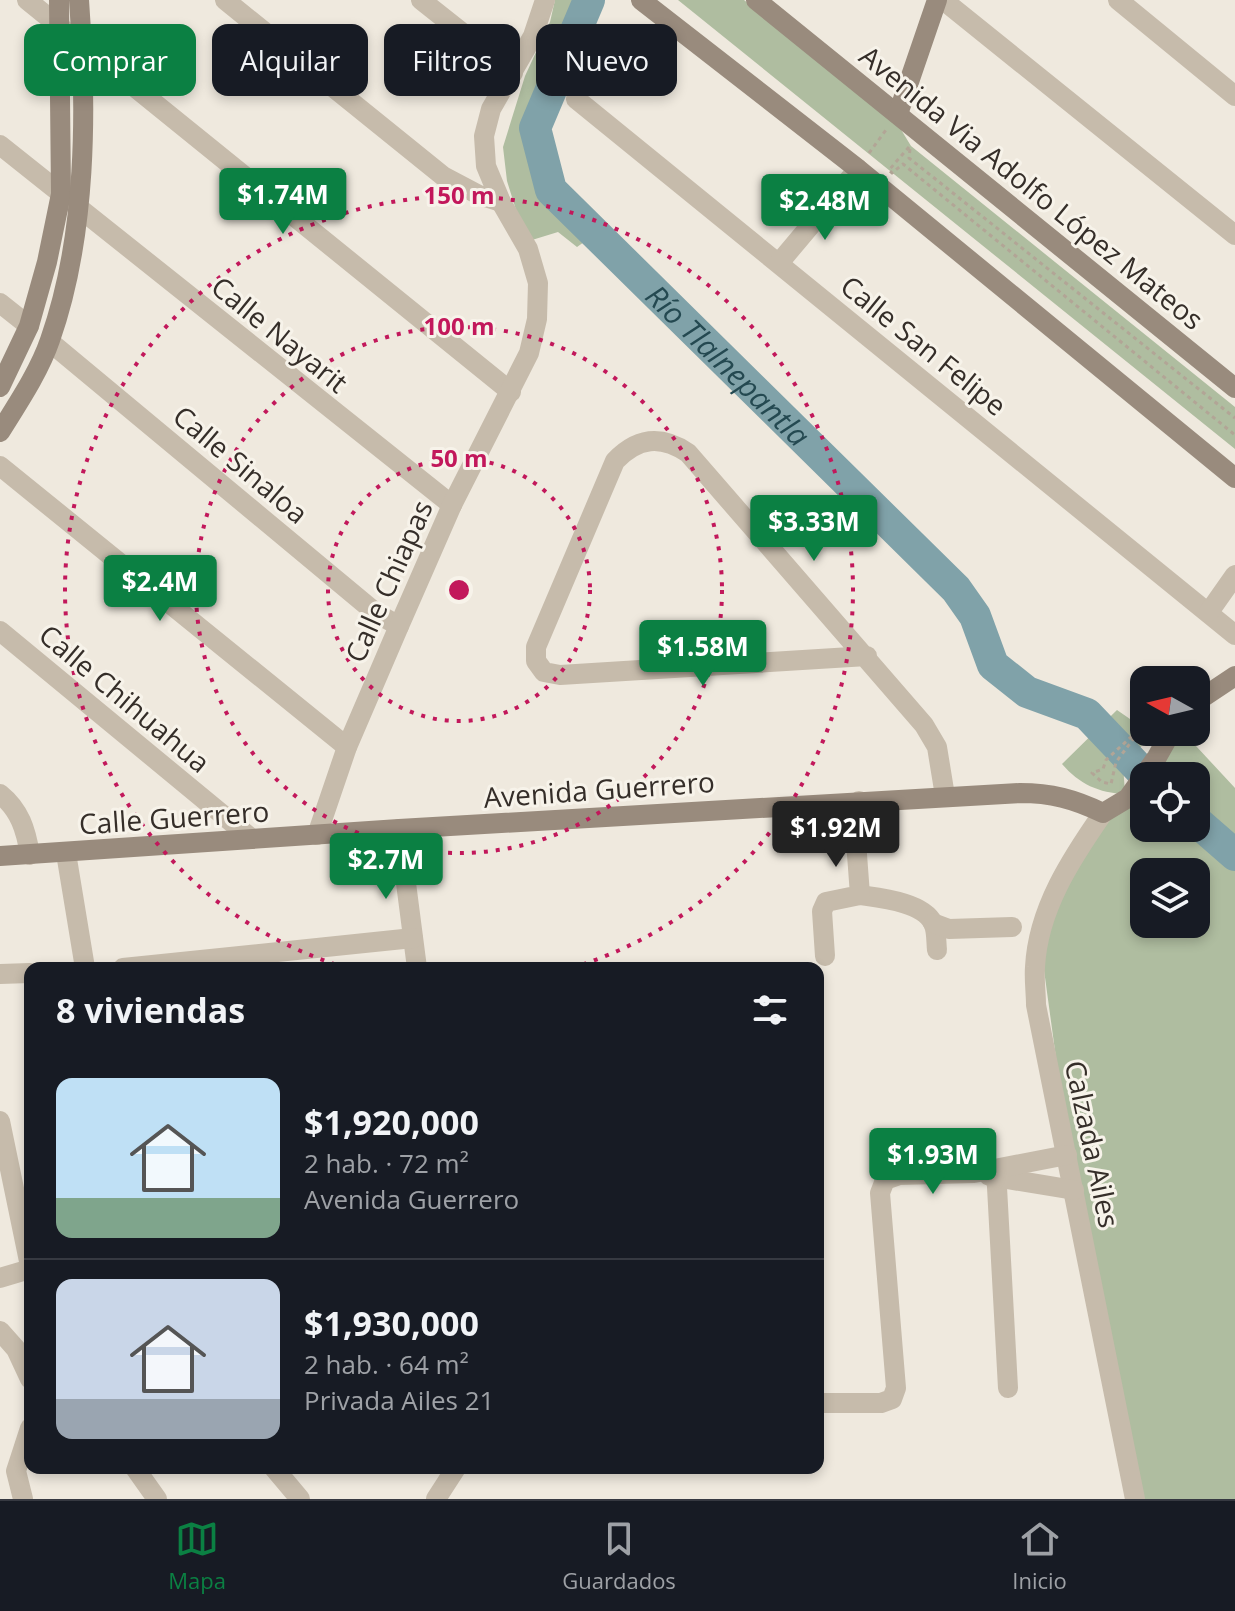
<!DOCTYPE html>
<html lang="es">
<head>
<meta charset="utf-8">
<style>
  :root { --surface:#171b24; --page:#242831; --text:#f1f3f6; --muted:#9ea1a6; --line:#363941; --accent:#0b8043 }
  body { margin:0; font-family:"Open Sans",sans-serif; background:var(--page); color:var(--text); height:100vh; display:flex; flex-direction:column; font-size:30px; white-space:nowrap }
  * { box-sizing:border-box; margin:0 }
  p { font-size:26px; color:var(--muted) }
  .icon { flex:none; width:44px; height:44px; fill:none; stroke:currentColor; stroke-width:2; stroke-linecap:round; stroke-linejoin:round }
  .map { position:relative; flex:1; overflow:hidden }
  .side { position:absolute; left:24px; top:962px; width:800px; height:512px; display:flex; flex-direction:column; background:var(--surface); border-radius:16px; box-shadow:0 4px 12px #0003 }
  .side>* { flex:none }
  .hud { position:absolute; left:24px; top:24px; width:800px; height:72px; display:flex; gap:16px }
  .needle { width:52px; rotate:278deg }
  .controls { position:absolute; left:1130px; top:666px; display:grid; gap:16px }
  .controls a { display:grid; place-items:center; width:80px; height:80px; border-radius:16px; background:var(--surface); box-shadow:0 4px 12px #0003; font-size:40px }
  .price { position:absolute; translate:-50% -68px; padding:0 18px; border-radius:8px; background:var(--accent); color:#fff; font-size:26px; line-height:52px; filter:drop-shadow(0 2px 4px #0008) }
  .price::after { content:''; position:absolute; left:50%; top:48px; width:24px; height:18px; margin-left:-12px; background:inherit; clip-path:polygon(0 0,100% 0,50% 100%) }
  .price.on { background:#222; color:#fff }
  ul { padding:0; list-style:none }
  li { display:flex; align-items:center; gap:24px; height:200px; padding:0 32px }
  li+li { border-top:2px solid var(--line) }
  li span { display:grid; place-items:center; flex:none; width:224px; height:160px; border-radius:16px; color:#555 }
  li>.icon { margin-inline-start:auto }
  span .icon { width:96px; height:96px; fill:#fffc; stroke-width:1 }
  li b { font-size:34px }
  h2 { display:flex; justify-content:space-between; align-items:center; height:96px; padding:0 32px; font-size:34px }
  .pill { padding:0 28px; border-radius:16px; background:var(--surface); box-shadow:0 4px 12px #0003; font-size:28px; line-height:72px }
  .pill.on { background:var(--accent); color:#fff }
  .tabs { display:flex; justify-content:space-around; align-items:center; height:112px; border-top:2px solid var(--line); background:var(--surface); font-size:22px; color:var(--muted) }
  .tabs a { display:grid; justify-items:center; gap:4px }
  .tabs .on { color:var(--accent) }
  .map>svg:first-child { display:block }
  .green { fill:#afbda0; fill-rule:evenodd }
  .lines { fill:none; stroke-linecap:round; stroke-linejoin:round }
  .river { stroke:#80a2a9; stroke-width:32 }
  .path { stroke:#b2a596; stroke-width:3; stroke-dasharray:4 4; stroke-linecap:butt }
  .street { stroke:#c6bbab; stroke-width:20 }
  .secondary { stroke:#998b7d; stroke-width:20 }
  .ring { fill:none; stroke:#c2185b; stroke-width:4; stroke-dasharray:4 8 }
  .labels { text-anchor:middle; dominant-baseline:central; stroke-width:6; stroke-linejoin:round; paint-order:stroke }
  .street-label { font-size:28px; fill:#352e29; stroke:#f7f3ea }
  .water-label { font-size:30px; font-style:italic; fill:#244951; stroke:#f7f3ea }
  .centre { fill:#c2185b; stroke:#f7f3ea; stroke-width:4 }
  .ring-label { font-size:24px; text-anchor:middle; font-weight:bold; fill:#c2185b; stroke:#f7f3ea; stroke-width:6; stroke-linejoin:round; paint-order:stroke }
</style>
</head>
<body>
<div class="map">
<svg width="1235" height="1499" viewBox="0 0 1235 1499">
  <rect width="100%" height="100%" fill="#efe9de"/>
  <!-- green -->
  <g class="green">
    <polygon points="555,0 578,0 525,133 538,185 584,242 577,247 558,232 532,240 521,226 507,181 503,147 525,76 550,22"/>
    <polygon points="678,0 744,0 894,118 911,146 1235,407 1235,449"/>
    <path d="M1117,710L1130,719L1144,712V732H1157L1123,763L1125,794C1099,793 1079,784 1062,764Z"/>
    <path d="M1173,732H1183L1235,788V1499H1138L1071,1168L1044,970L1047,930L1060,888L1111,808L1144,781V828H1196V776H1147ZM1144,872H1196V924H1144Z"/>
  </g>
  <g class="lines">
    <!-- river -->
    <g class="river">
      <path id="s1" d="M589,0L535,128L551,190L956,589L975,616L993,665L1027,692L1087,714L1146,776"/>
      <polyline points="1196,821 1235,855"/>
    </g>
    <!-- path -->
    <g class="path">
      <polyline points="909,147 889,170 892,173 903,164 1235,435"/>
      <polyline points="910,149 909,158 1235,418"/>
      <polyline points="869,153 886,130"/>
      <polygon points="1144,725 1116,762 1111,784 1102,782 1092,773 1103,769 1106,760"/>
    </g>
    <!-- street -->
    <g class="street">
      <polyline points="27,0 511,392"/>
      <polyline points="225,0 443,176 479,195 501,202"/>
      <polyline points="421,0 513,73"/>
      <polyline points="943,0 1235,235"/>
      <polyline points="1118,0 1235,96"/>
      <polyline points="576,99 1235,635"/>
      <polyline points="0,145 452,505"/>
      <polyline points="779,263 858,169"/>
      <polyline points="0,303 29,326"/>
      <polyline points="50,342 376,613 399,626"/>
      <polyline points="0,466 347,747"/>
      <polyline points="1209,612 1235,575"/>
      <polyline points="0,631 252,839"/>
      <path d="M867,656L560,675L544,672L536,661V647L615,461C638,437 661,435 688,453L924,725L937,747L945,796"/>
      <path d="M0,794C20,810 26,830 30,855"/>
      <path d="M1103,813C1071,859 1038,909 1035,967C1034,980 1036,993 1036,1005L1135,1499"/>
      <polyline points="399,829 417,968"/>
      <polyline points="317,835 347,747 399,626 452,505 529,353 537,319 538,283 528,249 501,202 486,166 484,136 491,109 533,36 545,0"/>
      <polyline points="66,853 85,968"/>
      <path d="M860,895C880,898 923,902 933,923C937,930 936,942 937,950"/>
      <polyline points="933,923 949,929 1012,927"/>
      <polyline points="825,956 822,911 826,902 860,895 856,841 859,829 859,801"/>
      <polyline points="123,968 413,938"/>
      <polyline points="0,974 30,973"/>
      <polyline points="0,1121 30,1266"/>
      <polyline points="996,1169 1008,1388"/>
      <polyline points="989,1176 1074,1190"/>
      <polyline points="0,1278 30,1269"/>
      <polyline points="0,1331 16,1349 30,1379"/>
      <polyline points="818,1403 881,1403 892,1399 896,1388 880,1193 885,1180 899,1175 974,1173 1067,1155"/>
      <polyline points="135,1468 157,1499"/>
      <polyline points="274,1468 300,1499"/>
      <polyline points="23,1499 16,1471 30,1428"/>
      <polyline points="436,1499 456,1468"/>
    </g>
    <!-- secondary -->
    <g class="secondary">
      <polyline points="641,0 858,169 1235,478"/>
      <polyline points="756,0 1235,388"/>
      <polyline points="898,114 937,0"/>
      <polyline points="0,387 29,326 47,262 61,194 59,0"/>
      <path d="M0,432C18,403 39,372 50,340C87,235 87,110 79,0"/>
      <polyline points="1196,702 1235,676"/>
      <path d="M0,856L399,829L1020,793C1051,793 1074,799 1103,813L1128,798L1157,757L1171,732"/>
    </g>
  </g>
  <!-- distance rings -->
  <g class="ring">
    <circle cx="459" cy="590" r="131"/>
    <circle cx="459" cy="590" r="263"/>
    <path d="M347 968A394 394 0 1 1 571 968"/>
  </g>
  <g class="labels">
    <!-- street labels -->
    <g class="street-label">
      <text transform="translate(1032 187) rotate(39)">Avenida Via Adolfo López Mateos</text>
      <text transform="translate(280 334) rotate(39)">Calle Nayarit</text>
      <text transform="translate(924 345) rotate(39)">Calle San Felipe</text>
      <text transform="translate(241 464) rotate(40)">Calle Sinaloa</text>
      <text transform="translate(388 581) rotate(-66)">Calle Chiapas</text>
      <text transform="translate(125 698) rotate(40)">Calle Chihuahua</text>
      <text transform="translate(599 789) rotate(-4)">Avenida Guerrero</text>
      <text transform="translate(174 817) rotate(-4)">Calle Guerrero</text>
      <text transform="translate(1093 1144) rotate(78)">Calzada Ailes</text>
    </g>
    <!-- water labels -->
    <g class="water-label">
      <text stroke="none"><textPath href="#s1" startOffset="452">Río Tlalnepantla</textPath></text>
    </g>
  </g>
  <circle cx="459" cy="590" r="12" class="centre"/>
  <g class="ring-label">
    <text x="459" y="204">150 m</text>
    <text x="459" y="335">100 m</text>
    <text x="459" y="467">50 m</text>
  </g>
</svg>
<div class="controls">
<a><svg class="needle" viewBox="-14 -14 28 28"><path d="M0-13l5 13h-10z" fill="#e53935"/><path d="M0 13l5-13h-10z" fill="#9ea1a6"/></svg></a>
<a><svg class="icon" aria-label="locate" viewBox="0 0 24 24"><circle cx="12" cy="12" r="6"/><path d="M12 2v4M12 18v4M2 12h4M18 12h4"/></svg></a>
<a><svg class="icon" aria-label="layers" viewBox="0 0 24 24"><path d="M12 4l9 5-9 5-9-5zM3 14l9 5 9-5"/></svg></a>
</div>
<b class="price" style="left:283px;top:236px">$1.74M</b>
<b class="price" style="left:825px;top:242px">$2.48M</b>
<b class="price" style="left:814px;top:563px">$3.33M</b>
<b class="price" style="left:160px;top:623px">$2.4M</b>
<b class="price" style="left:703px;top:688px">$1.58M</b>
<b class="price on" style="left:836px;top:869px">$1.92M</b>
<b class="price" style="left:386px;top:901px">$2.7M</b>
<b class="price" style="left:933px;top:1196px">$1.93M</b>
<div class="hud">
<a class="pill on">Comprar</a>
<a class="pill">Alquilar</a>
<a class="pill">Filtros</a>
<a class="pill">Nuevo</a>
</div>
<section class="side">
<h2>8 viviendas<svg class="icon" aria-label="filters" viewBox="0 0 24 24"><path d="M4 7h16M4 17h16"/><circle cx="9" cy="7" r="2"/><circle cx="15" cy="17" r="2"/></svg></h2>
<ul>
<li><span style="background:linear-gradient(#bfe0f5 75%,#7fa58c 0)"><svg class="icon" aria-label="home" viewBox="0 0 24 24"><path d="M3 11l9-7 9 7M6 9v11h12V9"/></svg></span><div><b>$1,920,000</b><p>2 hab. · 72 m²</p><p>Avenida Guerrero</p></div></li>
<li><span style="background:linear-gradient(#c9d6e8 75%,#9aa5b1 0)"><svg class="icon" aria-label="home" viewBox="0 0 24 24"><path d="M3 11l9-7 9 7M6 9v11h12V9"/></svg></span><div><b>$1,930,000</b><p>2 hab. · 64 m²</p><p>Privada Ailes 21</p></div></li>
</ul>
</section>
</div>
<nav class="tabs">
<a class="on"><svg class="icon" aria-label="map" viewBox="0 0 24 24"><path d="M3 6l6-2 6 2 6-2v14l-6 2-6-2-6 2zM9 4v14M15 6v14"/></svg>Mapa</a>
<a><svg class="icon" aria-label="saved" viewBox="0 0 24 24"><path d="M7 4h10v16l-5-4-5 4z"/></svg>Guardados</a>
<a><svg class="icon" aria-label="home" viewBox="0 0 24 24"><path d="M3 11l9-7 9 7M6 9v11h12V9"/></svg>Inicio</a>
</nav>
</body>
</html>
